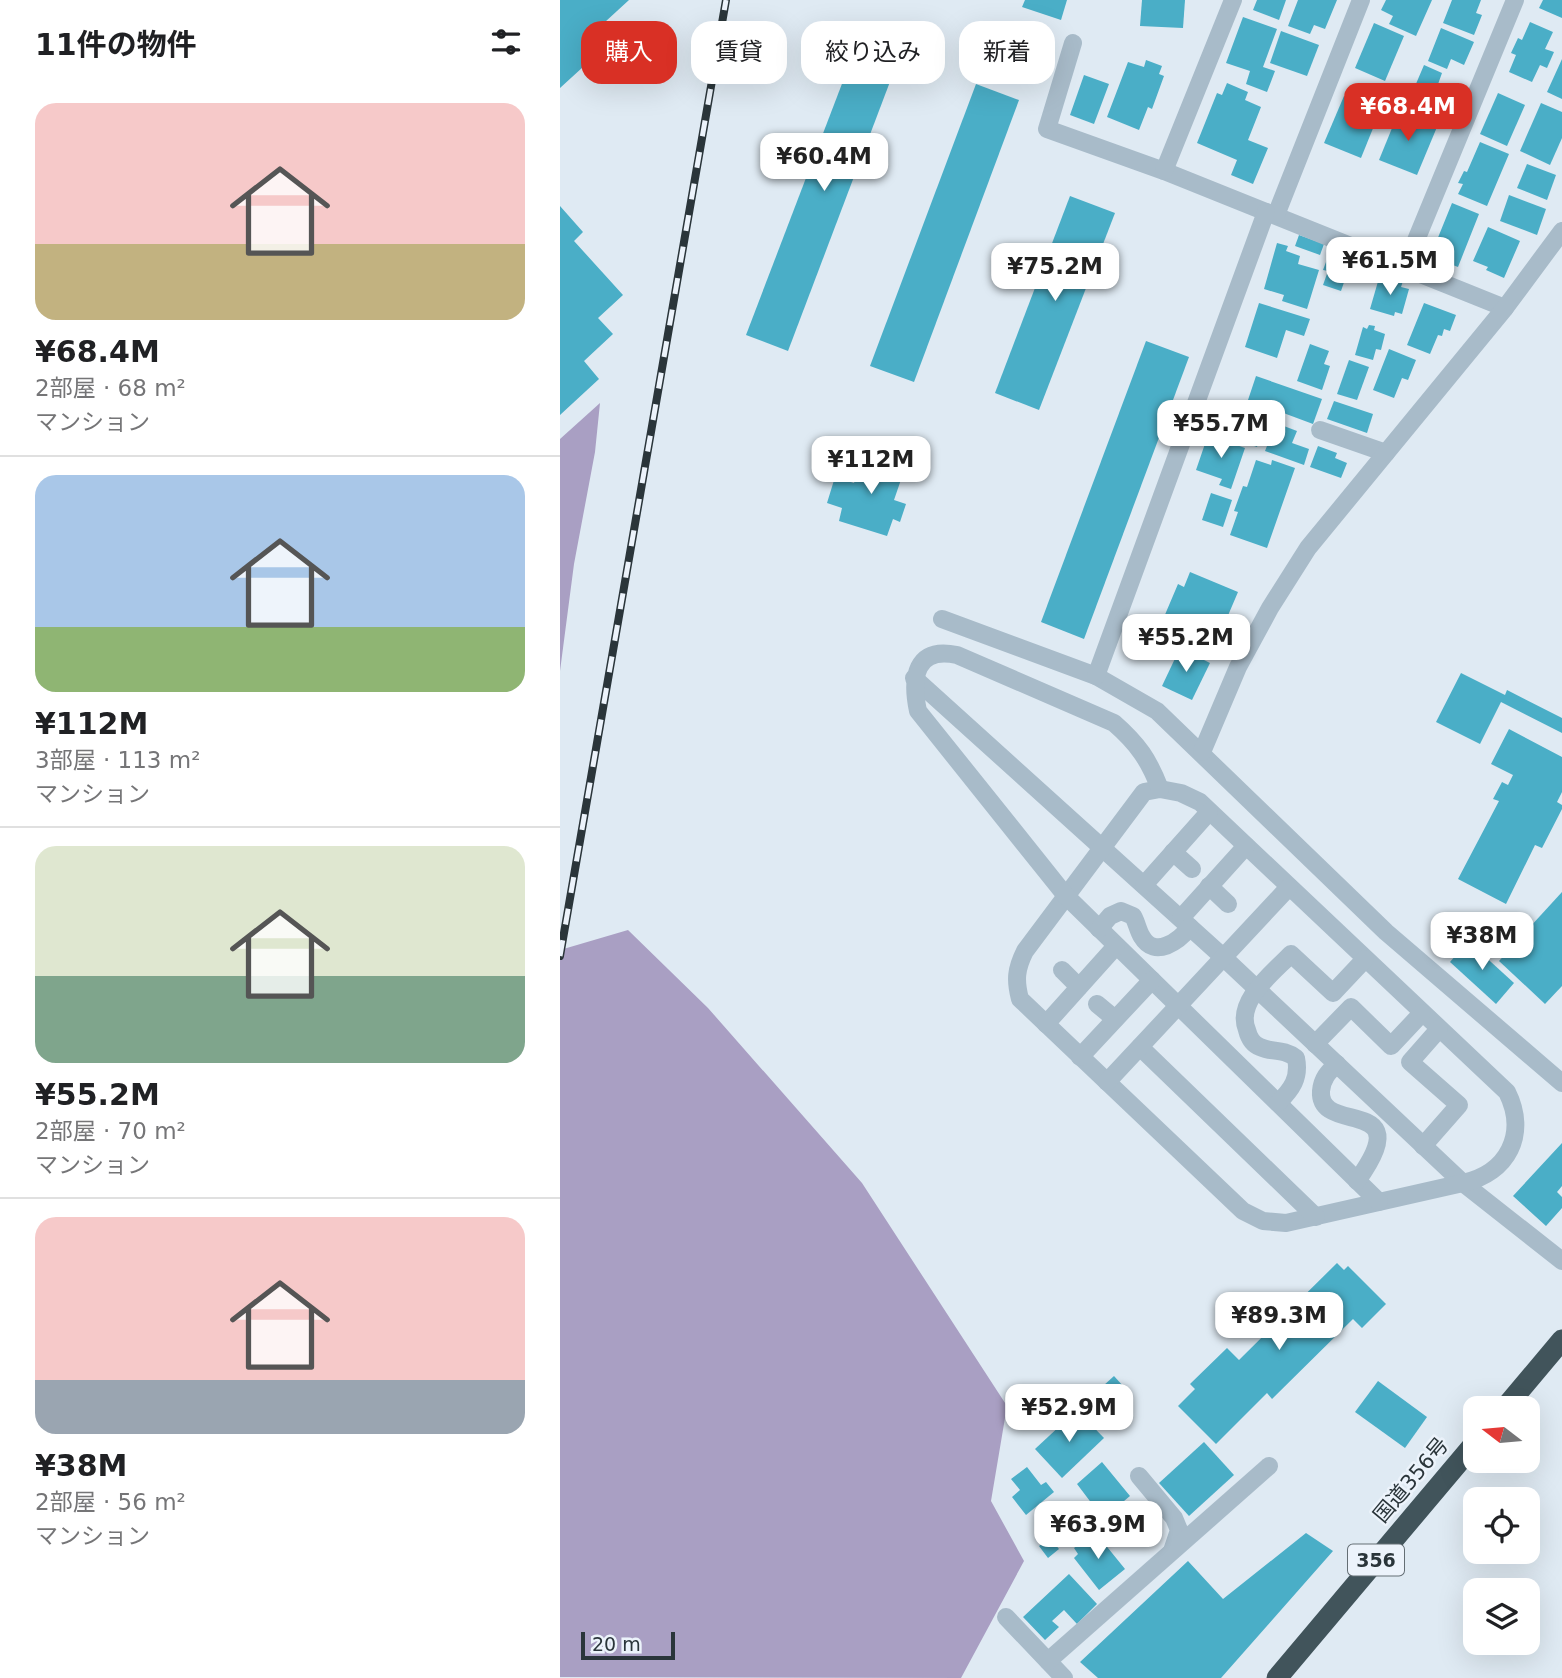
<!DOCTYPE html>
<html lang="ja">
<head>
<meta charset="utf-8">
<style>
  :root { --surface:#fff; --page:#f6f6f6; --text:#202124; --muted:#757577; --line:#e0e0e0; --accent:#d93025 }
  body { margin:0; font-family:"DejaVu Sans","Noto Sans JP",sans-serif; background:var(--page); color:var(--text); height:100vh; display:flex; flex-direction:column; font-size:26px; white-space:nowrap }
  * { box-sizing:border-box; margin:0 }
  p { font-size:23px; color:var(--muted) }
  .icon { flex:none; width:38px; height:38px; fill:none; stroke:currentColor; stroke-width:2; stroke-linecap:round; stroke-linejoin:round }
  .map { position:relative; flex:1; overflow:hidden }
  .sheet { display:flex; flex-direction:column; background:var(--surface); width:560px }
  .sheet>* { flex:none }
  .hud { position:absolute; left:21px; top:21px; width:665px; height:63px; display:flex; gap:14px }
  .needle { width:46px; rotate:286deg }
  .fabs { position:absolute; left:903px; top:1396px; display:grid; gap:14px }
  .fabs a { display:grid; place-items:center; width:77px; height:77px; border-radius:14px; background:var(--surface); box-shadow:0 7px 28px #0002; font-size:35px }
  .scale { position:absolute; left:21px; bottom:18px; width:94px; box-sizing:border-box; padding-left:7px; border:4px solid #2a353a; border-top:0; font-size:19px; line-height:24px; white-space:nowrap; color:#2a353a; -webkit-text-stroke:5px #ecf3fb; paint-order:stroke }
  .price { position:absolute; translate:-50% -60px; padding:0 16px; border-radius:14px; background:#fff; color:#222; font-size:23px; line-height:46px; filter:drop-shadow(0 2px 4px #0008) }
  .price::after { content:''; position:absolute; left:50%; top:42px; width:21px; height:16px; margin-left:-10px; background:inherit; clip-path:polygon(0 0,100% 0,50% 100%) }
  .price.current { background:var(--accent); color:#fff }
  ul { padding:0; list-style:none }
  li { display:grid; align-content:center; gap:14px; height:371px; padding:0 35px }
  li+li { border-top:2px solid var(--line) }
  li span { display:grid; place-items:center; height:217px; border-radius:21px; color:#555 }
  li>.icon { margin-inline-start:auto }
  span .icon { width:126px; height:126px; fill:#fffc; stroke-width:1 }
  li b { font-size:30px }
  h2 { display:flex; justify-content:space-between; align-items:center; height:84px; padding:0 35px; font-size:30px }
  .chip { padding:0 24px; border-radius:21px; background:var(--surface); box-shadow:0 7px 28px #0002; font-size:24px; line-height:63px }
  .chip.current { background:var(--accent); color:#fff }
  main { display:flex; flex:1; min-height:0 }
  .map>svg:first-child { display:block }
  .green { fill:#a99fc3 }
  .building { fill:#4aaec7 }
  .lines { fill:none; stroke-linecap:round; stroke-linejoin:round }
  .minor { stroke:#a8bbc9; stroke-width:18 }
  .highway { stroke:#41545b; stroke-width:21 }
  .rail-casing { stroke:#2a353a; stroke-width:8 }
  .rail { stroke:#ecf3fb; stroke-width:5; stroke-dasharray:16; stroke-linecap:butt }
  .labels { text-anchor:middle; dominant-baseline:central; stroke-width:5; stroke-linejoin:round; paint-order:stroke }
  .shield { fill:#ecf3fb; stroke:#646e74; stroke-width:2 }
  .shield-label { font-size:19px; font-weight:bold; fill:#2a353a }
  .street-label { font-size:21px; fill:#2a353a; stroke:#ecf3fb }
</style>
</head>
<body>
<main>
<section class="sheet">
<h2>11件の物件<svg class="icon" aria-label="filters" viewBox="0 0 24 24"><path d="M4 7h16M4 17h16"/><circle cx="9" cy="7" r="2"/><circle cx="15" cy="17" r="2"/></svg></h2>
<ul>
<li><span style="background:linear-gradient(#f6c9c9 65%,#c2b280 0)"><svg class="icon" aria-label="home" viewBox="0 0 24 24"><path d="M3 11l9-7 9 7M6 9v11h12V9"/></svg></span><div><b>¥68.4M</b><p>2部屋 · 68 m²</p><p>マンション</p></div></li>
<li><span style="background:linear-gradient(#a9c7e8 70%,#8fb573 0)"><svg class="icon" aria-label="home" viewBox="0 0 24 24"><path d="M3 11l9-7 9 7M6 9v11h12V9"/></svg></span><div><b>¥112M</b><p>3部屋 · 113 m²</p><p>マンション</p></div></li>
<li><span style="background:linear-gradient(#dfe7d0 60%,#7fa58c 0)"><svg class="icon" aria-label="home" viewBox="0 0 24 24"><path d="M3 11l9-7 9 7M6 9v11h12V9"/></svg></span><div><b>¥55.2M</b><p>2部屋 · 70 m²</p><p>マンション</p></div></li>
<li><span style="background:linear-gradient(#f6c9c9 75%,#9aa5b1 0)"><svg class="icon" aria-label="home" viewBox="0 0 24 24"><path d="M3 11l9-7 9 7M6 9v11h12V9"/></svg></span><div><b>¥38M</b><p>2部屋 · 56 m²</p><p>マンション</p></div></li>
</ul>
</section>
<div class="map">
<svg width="1002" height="1678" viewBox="0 0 1002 1678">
  <rect width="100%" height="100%" fill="#dfeaf3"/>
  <!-- green -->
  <g class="green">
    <polygon points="40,403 35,452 14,564 0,671 0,439"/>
    <polygon points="68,930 148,1008 302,1183 447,1406 431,1501 464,1561 401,1678 0,1677 0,950"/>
  </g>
  <!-- building -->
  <g class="building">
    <polygon points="0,0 69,0 33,33 46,46 0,88"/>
    <polygon points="465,0 507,0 501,20 462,7"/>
    <polygon points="582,0 625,0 623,28 580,26"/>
    <polygon points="697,0 726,0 719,20 693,10"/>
    <polygon points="738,0 777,0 765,29 754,25 750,34 728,26"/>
    <polygon points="826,0 872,0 856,36 829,24 833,16 821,10"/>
    <polygon points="892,0 921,0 916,13 922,15 914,35 883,23"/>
    <polygon points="983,0 1002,0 1002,18 979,8"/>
    <polygon points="683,17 717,29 703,67 715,71 707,92 686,84 690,71 666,63"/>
    <polygon points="970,22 993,32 985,49 994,52 987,68 980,65 972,82 949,72 956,55 951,53 958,38 962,40"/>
    <polygon points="814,23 844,36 825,81 795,68"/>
    <polygon points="881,28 914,42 904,65 891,59 887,69 868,61"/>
    <polygon points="721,31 759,45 747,76 710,63"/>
    <polygon points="301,34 342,50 228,351 186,335"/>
    <polygon points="415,37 447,47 440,68 408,57"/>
    <polygon points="454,43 477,50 467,81 444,73"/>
    <polygon points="1002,59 1002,99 987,92"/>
    <polygon points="586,60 602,66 599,74 604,76 592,109 588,107 579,130 547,117 568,62 584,67"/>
    <polygon points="864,65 882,73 877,87 892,93 880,120 847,105"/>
    <polygon points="524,75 549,84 534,124 510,115"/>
    <polygon points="667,83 688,92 685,100 701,107 688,140 708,148 693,184 671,175 677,160 637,143 657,93 662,95"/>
    <polygon points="416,84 459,100 354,382 310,366"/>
    <polygon points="938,93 965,105 947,146 920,134"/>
    <polygon points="784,96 820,111 801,158 764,143"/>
    <polygon points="981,103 1002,112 1002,138 990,165 960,151"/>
    <polygon points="839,111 877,127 857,175 819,160"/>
    <polygon points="920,142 949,154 927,206 898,194 903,184 898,183 904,171 907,172"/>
    <polygon points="967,164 996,175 987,200 957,188"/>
    <polygon points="949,195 986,209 977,235 940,221"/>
    <polygon points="510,196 555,213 479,410 435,393"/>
    <polygon points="892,203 919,214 898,267 877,259 884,243 877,240"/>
    <polygon points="0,206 23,232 14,241 63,295 38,318 53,334 24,361 39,379 0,415"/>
    <polygon points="928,227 960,241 944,278 926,270 928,267 913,261"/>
    <polygon points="739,235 764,244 760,255 735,246"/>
    <polygon points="717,243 728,246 726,251 740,256 738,264 759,270 747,309 722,301 724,295 704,289"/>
    <polygon points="769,254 791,262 781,291 763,285 768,271 763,270"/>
    <polygon points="825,276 843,281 841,287 849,289 842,314 835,312 834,316 810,309 819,278 824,279"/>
    <polygon points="699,303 750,319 744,336 726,330 717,358 685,347"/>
    <polygon points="864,303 896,315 890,331 884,329 882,336 878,335 870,354 847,345"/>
    <polygon points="809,325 815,326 814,330 825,334 821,350 816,349 813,360 795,355 803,327 807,329"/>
    <polygon points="586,341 629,357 524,639 481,622"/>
    <polygon points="750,344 769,351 764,364 770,366 762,390 737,381"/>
    <polygon points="829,349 856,360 848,380 842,378 834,398 813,390"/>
    <polygon points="789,360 809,367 797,400 777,394"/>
    <polygon points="696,376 762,399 753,424 688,400"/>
    <polygon points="662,401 707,416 697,447 651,431"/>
    <polygon points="774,401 813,414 807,433 767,419"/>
    <polygon points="716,423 737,431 732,443 749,449 744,465 705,451"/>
    <polygon points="648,435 685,448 671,489 659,485 662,479 636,470"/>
    <polygon points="758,446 777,453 775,458 787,463 781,478 750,467"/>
    <polygon points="311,454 346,465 334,500 346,504 340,522 333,519 327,536 279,521 282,508 267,503 275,477 294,483 301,463 308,465"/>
    <polygon points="696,460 711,465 712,460 735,468 707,548 670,535 678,512 674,511 683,486 687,487"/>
    <polygon points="651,493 672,500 663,527 642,520"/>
    <polygon points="630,572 678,592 658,639 604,617 618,584 624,587"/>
    <polygon points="620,648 650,663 632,700 602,686"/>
    <polygon points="901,673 945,695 947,690 1002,718 1002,733 941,702 920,744 876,722"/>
    <polygon points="949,729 1002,757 1002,792 997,802 1002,805 1002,809 982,848 975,845 946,904 898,879 939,801 933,799 942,782 948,785 953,775 931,764"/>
    <polygon points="1002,892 1002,986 985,1004 939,961"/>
    <polygon points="908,941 954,983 936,1004 890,962"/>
    <polygon points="1002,1143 1002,1186 997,1192 1002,1197 1002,1208 986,1226 953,1196"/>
    <polygon points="777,1263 784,1270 788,1266 826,1304 802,1328 793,1319 712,1399 707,1393 656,1444 618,1406 635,1389 630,1384 667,1348 679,1360"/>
    <polygon points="554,1376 573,1397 541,1427 521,1406"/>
    <polygon points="818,1381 867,1417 845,1448 795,1412"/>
    <polygon points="517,1410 544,1438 502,1478 475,1449"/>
    <polygon points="644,1442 674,1475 629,1516 599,1483"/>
    <polygon points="542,1462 570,1496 564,1501 575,1515 554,1533 517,1484"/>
    <polygon points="467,1467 481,1485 486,1482 494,1492 466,1515 452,1497 460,1490 451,1479"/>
    <polygon points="499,1503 517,1526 495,1544 499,1549 488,1558 479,1546 486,1541 478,1531 490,1521 484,1515"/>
    <polygon points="535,1532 565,1569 539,1590 514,1558 518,1554 514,1548"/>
    <polygon points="746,1533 773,1551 661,1678 538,1678 520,1662 628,1561 663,1599"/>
    <polygon points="509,1574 537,1604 517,1624 504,1610 492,1621 499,1627 485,1640 463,1617"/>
  </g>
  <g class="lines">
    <!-- minor -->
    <g class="minor">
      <polyline points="513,43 487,129 604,171 945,308"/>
      <polyline points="604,171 673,0"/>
      <polyline points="716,215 801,0"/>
      <polyline points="845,267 955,0"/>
      <polyline points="760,430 826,453"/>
      <polyline points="382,619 536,676 597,711 826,932 1002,1083"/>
      <polyline points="536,676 706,212"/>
      <polyline points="354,678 663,957 903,1183 1002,1261"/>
      <polyline points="642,752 678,667 710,608 748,548 945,308 1002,231"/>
      <path d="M600,789L621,793L640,802L947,1092C968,1134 948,1173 903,1183L726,1223L703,1221L683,1211L460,999C455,980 456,969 465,951L584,792Z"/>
      <path d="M600,789C589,760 578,744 554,723L397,655C355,646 351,678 358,711L506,896L819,1202"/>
      <polyline points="613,852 632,869"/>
      <polyline points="584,885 649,812"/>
      <polyline points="649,886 668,904"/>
      <polyline points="621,918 686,846"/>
      <path d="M539,929L550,916L561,911L573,916C577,923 578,931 582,937C595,959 619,941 630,927"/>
      <polyline points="502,970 519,987"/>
      <polyline points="537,1004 555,1019"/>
      <polyline points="486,1024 556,946"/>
      <polyline points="755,1044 791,1007 831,1046 862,1013"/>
      <polyline points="580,1047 756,1217"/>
      <polyline points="520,1057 592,980"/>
      <path d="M777,1064C768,1072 762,1079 761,1091C758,1137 860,1093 797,1181"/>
      <polyline points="547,1082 729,887"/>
      <path d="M718,1103C732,1089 740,1078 736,1058C722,1048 713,1053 700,1047C692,1044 689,1038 687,1030C675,1001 713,973 731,954L773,993L805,959"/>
      <polyline points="863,1146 899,1105 850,1062 879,1029"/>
      <polyline points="579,1476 614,1518 619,1530 612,1551"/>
      <polyline points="446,1617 504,1678"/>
      <polyline points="488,1661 709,1466"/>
    </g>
    <!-- highway -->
    <g class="highway">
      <polyline points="944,1409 1002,1340"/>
      <polyline points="717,1678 915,1443"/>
    </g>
    <defs>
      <polyline id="rail" points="0,956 166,0"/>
    </defs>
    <!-- rail casing -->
    <use href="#rail" class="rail-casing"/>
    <!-- rail -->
    <use href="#rail" class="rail"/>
  </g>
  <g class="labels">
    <!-- shield labels -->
    <rect class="shield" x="788" y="1544.5" width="56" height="31" rx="5"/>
    <g class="shield-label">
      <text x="816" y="1560">356</text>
    </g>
    <!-- street labels -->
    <g class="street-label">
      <text transform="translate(851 1480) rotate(-50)">国道356号</text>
    </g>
  </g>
</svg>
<div class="fabs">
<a><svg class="needle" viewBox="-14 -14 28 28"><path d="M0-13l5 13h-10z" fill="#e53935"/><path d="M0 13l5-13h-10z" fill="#757577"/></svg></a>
<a><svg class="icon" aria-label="locate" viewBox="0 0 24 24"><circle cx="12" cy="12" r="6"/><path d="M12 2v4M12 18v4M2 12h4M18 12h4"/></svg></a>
<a><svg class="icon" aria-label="layers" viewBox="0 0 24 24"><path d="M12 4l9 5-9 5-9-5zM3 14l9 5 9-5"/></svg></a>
</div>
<div class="scale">20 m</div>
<b class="price current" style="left:848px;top:143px">¥68.4M</b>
<b class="price" style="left:264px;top:193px">¥60.4M</b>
<b class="price" style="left:830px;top:297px">¥61.5M</b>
<b class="price" style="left:495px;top:303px">¥75.2M</b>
<b class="price" style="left:661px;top:460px">¥55.7M</b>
<b class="price" style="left:311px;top:496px">¥112M</b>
<b class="price" style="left:626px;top:674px">¥55.2M</b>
<b class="price" style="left:922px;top:972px">¥38M</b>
<b class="price" style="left:719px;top:1352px">¥89.3M</b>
<b class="price" style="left:509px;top:1444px">¥52.9M</b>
<b class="price" style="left:538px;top:1561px">¥63.9M</b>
<div class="hud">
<a class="chip current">購入</a>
<a class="chip">賃貸</a>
<a class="chip">絞り込み</a>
<a class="chip">新着</a>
</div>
</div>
</main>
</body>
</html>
